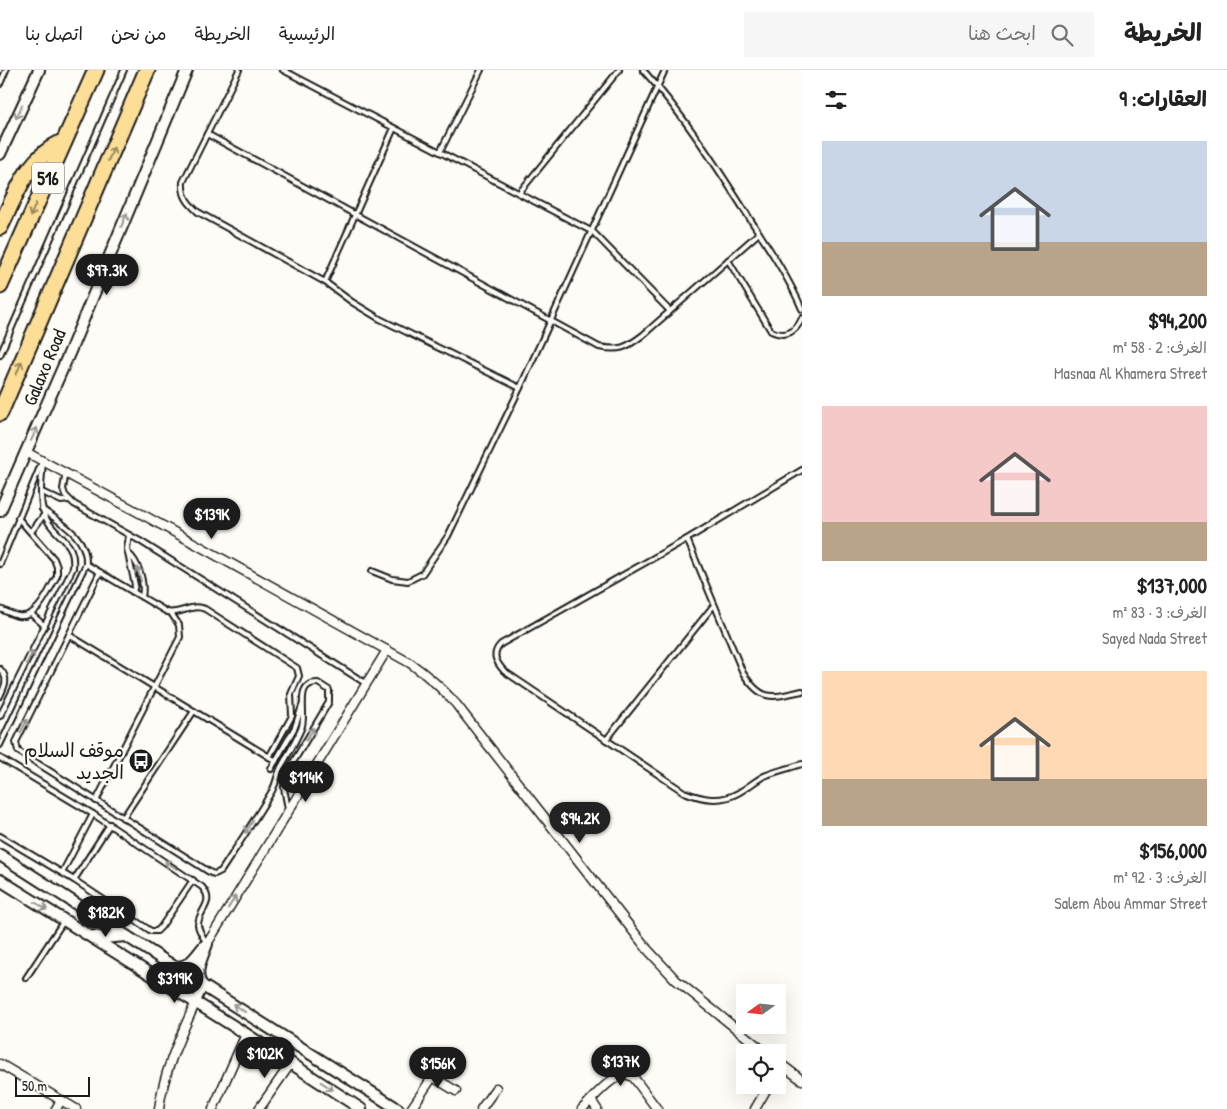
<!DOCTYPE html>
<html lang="ar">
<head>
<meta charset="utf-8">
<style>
  :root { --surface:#fff; --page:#f6f6f6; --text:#222; --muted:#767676; --line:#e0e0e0; --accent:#1c1c1c }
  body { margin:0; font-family:"Patrick Hand","Playpen Sans Arabic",sans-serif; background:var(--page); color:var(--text); direction:rtl; height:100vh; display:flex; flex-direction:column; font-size:19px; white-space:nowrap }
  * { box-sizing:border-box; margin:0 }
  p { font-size:16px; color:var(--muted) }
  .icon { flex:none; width:28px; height:28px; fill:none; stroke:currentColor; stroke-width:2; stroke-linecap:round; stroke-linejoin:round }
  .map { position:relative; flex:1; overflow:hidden; direction:ltr }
  .side { display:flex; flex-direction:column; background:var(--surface); width:425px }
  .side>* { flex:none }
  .needle { width:32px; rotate:255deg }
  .fabs { position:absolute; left:736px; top:914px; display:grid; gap:10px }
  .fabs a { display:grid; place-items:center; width:50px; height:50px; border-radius:0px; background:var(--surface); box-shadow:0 5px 20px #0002; font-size:25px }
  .scale { position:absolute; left:15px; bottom:12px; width:75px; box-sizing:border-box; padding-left:5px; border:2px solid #1c1c1c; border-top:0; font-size:14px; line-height:18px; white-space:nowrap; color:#1c1c1c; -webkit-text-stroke:4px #fdfcf7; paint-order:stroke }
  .price { position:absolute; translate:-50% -42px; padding:0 11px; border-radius:18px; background:var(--accent); color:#fff; font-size:16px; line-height:32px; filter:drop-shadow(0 1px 2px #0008) }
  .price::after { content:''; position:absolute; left:50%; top:30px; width:15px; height:11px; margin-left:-8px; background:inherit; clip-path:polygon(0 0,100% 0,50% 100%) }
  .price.active { background:#222; color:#fff }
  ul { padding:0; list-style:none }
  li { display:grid; align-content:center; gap:10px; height:265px; padding:0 20px }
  li span { display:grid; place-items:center; height:155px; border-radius:0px; color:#555 }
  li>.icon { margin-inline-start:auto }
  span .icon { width:90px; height:90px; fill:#fffc; stroke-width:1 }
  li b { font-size:21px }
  h2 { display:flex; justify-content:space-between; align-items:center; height:60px; padding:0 20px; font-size:21px }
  header { display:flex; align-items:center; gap:30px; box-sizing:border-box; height:70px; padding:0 25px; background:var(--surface); border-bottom:1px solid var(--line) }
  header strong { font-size:24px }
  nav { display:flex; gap:28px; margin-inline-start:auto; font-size:18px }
  .search { width:350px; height:45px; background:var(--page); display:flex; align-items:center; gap:12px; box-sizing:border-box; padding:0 18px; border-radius:0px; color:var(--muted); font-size:19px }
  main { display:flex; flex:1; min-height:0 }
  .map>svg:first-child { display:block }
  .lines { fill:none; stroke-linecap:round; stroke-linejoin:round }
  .service-casing { stroke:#1c1c1c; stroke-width:8 }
  .minor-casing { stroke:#1c1c1c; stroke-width:11 }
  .tertiary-casing { stroke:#1c1c1c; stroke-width:14 }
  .motorway-casing { stroke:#1c1c1c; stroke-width:19 }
  .service { stroke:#fdfcf7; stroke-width:4 }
  .minor { stroke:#fdfcf7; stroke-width:8 }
  .tertiary { stroke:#fdfcf7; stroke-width:10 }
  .motorway { stroke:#fdde96; stroke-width:15 }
  .oneway { stroke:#989794 }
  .oneway2 { stroke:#98875f }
  .labels { text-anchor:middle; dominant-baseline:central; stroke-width:4.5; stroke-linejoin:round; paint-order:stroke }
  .shield { fill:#fdfcf7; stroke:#605f5e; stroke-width:1 }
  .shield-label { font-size:18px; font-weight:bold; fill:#1c1c1c }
  .street-label { font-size:19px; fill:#1c1c1c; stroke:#fdfcf7 }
  .poi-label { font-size:19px; fill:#1c1c1c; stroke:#fdfcf7; text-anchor:end }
</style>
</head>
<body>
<header>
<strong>الخريطة</strong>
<div class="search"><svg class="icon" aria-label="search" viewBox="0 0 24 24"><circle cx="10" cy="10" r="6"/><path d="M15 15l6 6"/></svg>ابحث هنا</div>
<nav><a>الرئيسية</a><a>الخريطة</a><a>من نحن</a><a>اتصل بنا</a></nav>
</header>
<main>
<section class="side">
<h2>العقارات: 9<svg class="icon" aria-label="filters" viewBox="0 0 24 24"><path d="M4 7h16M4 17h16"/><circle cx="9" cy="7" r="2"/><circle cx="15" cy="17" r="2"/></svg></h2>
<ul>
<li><span style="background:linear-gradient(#c9d6e8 65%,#b9a48a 0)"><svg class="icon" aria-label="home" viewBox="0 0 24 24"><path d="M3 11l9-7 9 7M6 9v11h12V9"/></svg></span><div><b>$94,200</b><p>الغرف: 2 · 58 m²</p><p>Masnaa Al Khamera Street</p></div></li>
<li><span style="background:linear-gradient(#f6c9c9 75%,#b9a48a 0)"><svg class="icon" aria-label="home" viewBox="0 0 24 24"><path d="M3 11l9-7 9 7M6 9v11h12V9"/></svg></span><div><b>$137,000</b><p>الغرف: 3 · 83 m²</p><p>Sayed Nada Street</p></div></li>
<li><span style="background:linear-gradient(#ffd9b3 70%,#b9a48a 0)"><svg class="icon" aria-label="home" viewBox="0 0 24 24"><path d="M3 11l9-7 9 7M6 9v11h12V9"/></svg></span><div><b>$156,000</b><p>الغرف: 3 · 92 m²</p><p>Salem Abou Ammar Street</p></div></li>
</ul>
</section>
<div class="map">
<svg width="802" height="1039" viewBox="0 0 802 1039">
  <rect width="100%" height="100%" fill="#fdfcf7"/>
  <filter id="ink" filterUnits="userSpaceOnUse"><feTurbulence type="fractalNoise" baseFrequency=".02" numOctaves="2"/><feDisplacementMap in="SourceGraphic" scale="10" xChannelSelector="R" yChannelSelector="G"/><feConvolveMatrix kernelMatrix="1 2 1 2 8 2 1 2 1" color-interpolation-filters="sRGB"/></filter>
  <g filter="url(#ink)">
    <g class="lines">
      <defs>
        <g id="service">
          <path d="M239,0L183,112C182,126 188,133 198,142L325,212L352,232L380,249L520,318"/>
          <polyline points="283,0 593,162 670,241"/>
          <path d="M643,0C684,45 717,97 750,149C768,177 789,208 802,239"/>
          <polyline points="0,14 6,0"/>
          <path d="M207,64L599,277C620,281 626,278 643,265L759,163"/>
          <polyline points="440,82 481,0"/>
          <polyline points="519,123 619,0"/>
          <path d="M728,190L771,261C786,268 796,262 802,248"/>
          <polyline points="325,212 394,58"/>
          <polyline points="0,285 124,0"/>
          <path d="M802,400L687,469L501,574C491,584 496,592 504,601L684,722C702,729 720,733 738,723C747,718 755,711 764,706C776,701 790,698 802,694"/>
          <polyline points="66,402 63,419 65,425 74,434 140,471 367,614"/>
          <polyline points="42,422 61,431 69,430"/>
          <polyline points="31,462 44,445"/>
          <polyline points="129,465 127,479 135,515 133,522"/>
          <path d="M687,469L743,603C762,632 771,628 802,621"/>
          <path d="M128,483C139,492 145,513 142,527"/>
          <polyline points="0,494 42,392"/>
          <path d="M86,494L167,542C181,545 191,533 205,539L297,598L299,606L291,624L292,646L269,687"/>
          <polyline points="372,501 392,509 408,511 422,504 448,466 520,318 665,0"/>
          <path d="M100,502L16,672L18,681L211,803L215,804L221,801C238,775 256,748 272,721C276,714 277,706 280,699C287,686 295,673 301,659C308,644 293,612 318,613L329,620V632L285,706L284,718L288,739"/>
          <path d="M0,539C6,541 12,545 18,546C38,550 49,519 57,506V497L54,489L18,448"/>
          <polyline points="31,544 45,556"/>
          <polyline points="69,565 276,691"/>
          <path d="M0,599C9,608 5,616 0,626"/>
          <path d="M0,646L73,498C76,468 54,468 45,446C38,430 42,408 43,391"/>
          <polyline points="606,670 714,535"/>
          <path d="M0,675L86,494C88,467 61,453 42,439"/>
          <path d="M0,688L93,744L202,817C216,833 198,840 198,855C199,862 204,868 207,874"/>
          <polyline points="271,699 295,657 302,636"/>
          <polyline points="96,731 180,567 179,555 171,543"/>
          <polyline points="123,748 194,641"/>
          <polyline points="0,766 74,810 151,861 157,861 161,857 193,810"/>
          <polyline points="62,803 93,744"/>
          <polyline points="74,810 110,754"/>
          <polyline points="26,908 63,852"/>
        </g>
        <g id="minor">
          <path d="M26,382L147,447L410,593C427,605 442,618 456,634L648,880L676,910L765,982"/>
          <polyline points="207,874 387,580"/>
          <polyline points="778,992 802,1010"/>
          <polyline points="0,994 76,1039"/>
          <polyline points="433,1007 456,1021"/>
          <polyline points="591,1030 597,1039"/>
          <polyline points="56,1039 61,1030"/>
          <path d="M159,1039C164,996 186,955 203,916"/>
          <polyline points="213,1039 246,964"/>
          <polyline points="259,1039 291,993"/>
          <polyline points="411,1039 446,987"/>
          <polyline points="481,1039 496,1018"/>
          <path d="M582,1039C593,1029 619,994 634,1008L657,1039"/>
          <polyline points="755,1039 769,1015"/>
        </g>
        <g id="tertiary">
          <polyline points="0,84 39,0"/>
          <polyline points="0,441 71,279 187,0"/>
          <path d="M0,785L173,896C188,900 196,886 204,876"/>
          <polyline points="0,810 246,964 361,1039"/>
          <polyline points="94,866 103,868 126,866"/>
          <path d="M207,874C203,886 192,905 203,916L398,1039"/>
        </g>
        <g id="motorway">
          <path d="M0,157C18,121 26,89 64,71"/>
          <polyline points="0,216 96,0"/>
          <polyline points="0,343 147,0"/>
        </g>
      </defs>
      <!-- service casing -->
      <use href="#service" class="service-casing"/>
      <!-- minor casing -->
      <use href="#minor" class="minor-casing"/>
      <!-- tertiary casing -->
      <use href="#tertiary" class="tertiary-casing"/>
      <!-- motorway casing -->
      <use href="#motorway" class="motorway-casing"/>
      <!-- service -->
      <use href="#service" class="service"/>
      <!-- minor -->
      <use href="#minor" class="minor"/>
      <!-- tertiary -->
      <use href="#tertiary" class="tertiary"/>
      <!-- motorway -->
      <use href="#motorway" class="motorway"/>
    </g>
    <!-- one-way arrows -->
    <defs><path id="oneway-shaft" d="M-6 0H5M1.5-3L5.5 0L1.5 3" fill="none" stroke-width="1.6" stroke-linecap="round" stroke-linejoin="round" transform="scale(1.25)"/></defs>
    <g class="oneway">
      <use href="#oneway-shaft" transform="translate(19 42) rotate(115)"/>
      <use href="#oneway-shaft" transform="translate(124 150) rotate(-68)"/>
      <use href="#oneway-shaft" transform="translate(34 364) rotate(-66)"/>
      <use href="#oneway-shaft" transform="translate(139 504) rotate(-106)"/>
      <use href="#oneway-shaft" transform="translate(30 587) rotate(-64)"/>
      <use href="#oneway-shaft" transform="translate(24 656) rotate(-63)"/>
      <use href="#oneway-shaft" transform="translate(310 664) rotate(-58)"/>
      <use href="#oneway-shaft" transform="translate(249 757) rotate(122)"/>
      <use href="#oneway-shaft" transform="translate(171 795) rotate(-146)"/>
      <use href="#oneway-shaft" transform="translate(232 832) rotate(-58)"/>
      <use href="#oneway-shaft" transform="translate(41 836) rotate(32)"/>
      <use href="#oneway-shaft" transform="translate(239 938) rotate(-147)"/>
      <use href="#oneway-shaft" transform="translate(327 1016) rotate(33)"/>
    </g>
    <g class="oneway2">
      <use href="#oneway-shaft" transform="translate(111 84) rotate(-67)"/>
      <use href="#oneway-shaft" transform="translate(33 140) rotate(114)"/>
      <use href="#oneway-shaft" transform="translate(19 298) rotate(-67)"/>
    </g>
  </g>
  <!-- icons -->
  <defs>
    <symbol id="bus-disc" viewBox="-11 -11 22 22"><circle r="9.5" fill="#1c1c1c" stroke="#fdfcf7"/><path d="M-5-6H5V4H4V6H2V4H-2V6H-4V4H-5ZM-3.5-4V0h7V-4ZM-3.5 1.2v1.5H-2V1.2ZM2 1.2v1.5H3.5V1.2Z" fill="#fff"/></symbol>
  </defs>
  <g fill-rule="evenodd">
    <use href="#bus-disc" x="127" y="677" width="28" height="28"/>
  </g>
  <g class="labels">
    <!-- shield labels -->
    <rect class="shield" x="32" y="92.5" width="32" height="31" rx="4"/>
    <g class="shield-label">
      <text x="48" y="108">516</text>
    </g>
    <!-- street labels -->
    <g class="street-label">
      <text transform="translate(44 297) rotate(-67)">Galaxo Road</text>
    </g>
    <!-- poi labels -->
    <g class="poi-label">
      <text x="124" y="680">موقف السلام<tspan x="124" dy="22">الجديد</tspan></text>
    </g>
  </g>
</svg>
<div class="fabs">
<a><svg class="needle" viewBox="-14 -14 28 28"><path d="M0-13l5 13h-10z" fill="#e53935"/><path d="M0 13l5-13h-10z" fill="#767676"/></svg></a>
<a><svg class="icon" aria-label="locate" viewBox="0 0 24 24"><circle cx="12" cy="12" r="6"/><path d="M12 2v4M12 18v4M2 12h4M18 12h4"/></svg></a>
</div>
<div class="scale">50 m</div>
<b class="price" style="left:107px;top:226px">$97.3K</b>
<b class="price" style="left:212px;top:470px">$139K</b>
<b class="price" style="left:306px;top:733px">$114K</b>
<b class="price active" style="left:580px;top:774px">$94.2K</b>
<b class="price" style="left:106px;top:868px">$182K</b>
<b class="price" style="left:175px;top:934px">$319K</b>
<b class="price" style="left:265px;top:1009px">$102K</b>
<b class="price" style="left:621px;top:1017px">$137K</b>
<b class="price" style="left:438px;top:1019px">$156K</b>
</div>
</main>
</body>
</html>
